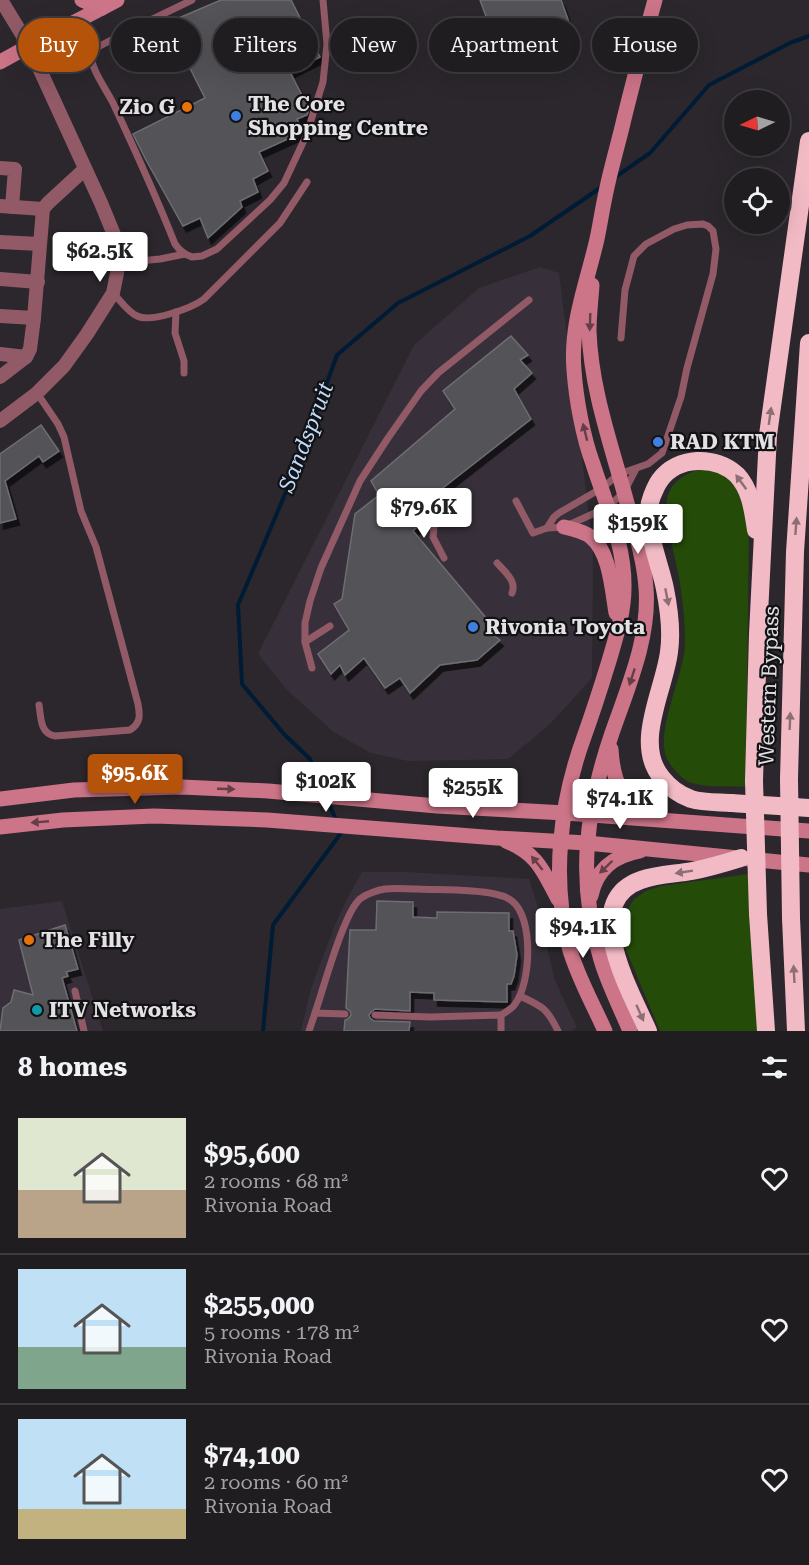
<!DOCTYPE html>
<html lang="en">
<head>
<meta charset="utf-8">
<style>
  :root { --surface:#201d21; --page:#28262a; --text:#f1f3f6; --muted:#a2a2a5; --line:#3d3b3f; --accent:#b45309 }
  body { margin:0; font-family:"Roboto Serif",serif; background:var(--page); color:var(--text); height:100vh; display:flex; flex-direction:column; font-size:22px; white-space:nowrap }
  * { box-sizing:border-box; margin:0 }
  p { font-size:20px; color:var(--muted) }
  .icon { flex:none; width:33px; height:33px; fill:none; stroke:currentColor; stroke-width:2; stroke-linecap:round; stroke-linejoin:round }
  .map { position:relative; height:1031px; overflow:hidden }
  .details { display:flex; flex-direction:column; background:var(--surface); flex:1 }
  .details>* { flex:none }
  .banner { position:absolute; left:18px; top:18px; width:774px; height:54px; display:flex; gap:12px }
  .needle { width:39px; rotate:265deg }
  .tools { position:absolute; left:724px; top:90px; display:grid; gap:12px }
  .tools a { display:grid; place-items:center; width:66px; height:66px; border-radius:50%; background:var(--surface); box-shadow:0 6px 24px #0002,0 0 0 2px var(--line); font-size:30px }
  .price { position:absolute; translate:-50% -51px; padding:0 14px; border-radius:6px; background:#fff; color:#222; font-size:20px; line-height:39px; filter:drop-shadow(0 2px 3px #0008) }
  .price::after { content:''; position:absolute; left:50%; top:36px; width:18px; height:14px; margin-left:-9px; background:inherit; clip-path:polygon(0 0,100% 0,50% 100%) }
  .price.selected { background:var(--accent); color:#fff }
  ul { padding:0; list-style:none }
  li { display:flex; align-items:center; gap:18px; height:150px; padding:0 18px }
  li+li { border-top:2px solid var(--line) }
  li span { display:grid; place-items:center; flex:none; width:168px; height:120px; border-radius:0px; color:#555 }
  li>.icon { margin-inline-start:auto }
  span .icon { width:72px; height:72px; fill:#fffc; stroke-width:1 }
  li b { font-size:26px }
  h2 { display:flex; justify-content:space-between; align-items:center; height:72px; padding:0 18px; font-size:26px }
  .chip { padding:0 21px; border-radius:27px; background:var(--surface); box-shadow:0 6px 24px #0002,0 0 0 2px var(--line); font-size:21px; line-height:54px }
  .chip.selected { background:var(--accent); color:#fff }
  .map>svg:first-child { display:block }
  .built { fill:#37303a }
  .green { fill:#254b09 }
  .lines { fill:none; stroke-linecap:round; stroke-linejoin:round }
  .stream { stroke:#001b35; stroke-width:4 }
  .building { fill:#535258; stroke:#6e6d73; stroke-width:1.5; filter:url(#shadow) }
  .lane { stroke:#915a66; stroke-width:7 }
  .street { stroke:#915a66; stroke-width:14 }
  .secondary { stroke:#cc7488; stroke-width:15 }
  .highway { stroke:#f2bac5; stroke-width:18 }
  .highway-bridge { stroke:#f2bac5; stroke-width:18 }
  .oneway { fill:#663e48 }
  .oneway2 { fill:#8d6e75 }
  .food-dot { fill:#e8710a; stroke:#121113; stroke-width:2 }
  .shop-dot { fill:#3f7fe0; stroke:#121113; stroke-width:2 }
  .culture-dot { fill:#0f9aa8; stroke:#121113; stroke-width:2 }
  .labels { text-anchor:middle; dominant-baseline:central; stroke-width:4.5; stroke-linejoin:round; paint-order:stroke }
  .poi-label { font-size:21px; font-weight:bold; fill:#e4e1e5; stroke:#121113; text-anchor:start }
  .street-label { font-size:21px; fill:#e4e1e5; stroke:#121113 }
  .water-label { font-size:22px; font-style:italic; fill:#bddbfb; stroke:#121113 }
</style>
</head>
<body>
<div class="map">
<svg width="809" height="1031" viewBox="0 0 809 1031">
  <defs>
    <filter id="shadow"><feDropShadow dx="3.5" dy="6" stdDeviation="0" flood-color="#0009"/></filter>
  </defs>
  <rect width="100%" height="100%" fill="#2b272c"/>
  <!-- built -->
  <g class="built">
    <polygon points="540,267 559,273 593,548 592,678 549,725 508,759 408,761 371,753 335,733 286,689 258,654 414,345 479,288"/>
    <polygon points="362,872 406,872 529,879 537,904 554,977 561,994 577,1027 571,1031 301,1031 310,992 316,975 335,925 347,899"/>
    <polygon points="62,901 103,1031 0,1031 0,909"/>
  </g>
  <!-- green -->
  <g class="green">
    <path d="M707,468L729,474L749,517L746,787C730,786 700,788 687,781C679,776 673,768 668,761C653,734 684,676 685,645C685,617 682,590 676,563C672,543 663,520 667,499C671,480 689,471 707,468Z"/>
    <polygon points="749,874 759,1031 660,1031 624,945 623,927 626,913 634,899 646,891 661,886"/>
  </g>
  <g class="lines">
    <!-- stream -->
    <g class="stream">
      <polyline points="614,178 650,153 709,85 790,43 809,36"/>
      <polyline points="324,793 310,759 284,734 242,684 238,605 294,473 337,355 398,303 530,236 603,186"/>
      <polyline points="327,799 336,820"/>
      <polyline points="263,1031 273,925 341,833 340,830"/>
    </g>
  </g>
  <!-- building -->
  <g class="building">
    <polygon points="221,0 291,0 320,57 290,72 309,109 307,115 297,119 302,131 301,133 259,152 268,171 253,179 258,192 240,201 242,207 208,238 200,218 183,226 146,160 133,134 205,98 167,23"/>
    <polygon points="480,0 561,0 571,28 512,50 502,25 491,30"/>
    <polygon points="511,336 528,355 520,360 532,373 514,389 531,419 421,505 429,515 413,531 493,626 488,631 500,640 477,660 440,665 410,693 400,678 385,688 364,658 345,675 340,665 331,674 318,654 349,630 334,604 342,599 355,514 379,495 371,481 455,409 443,391"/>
    <polygon points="41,425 59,451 43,462 39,456 5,481 16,519 0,523 0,454"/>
    <polygon points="377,901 413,902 413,917 437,918 437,912 509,913 509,931 513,931 517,955 514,976 511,984 507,984 507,1002 434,1000 434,993 410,992 410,1011 375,1009 371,1012 369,1015 370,1018 374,1021 410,1022 409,1031 344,1031 345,1020 348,1019 351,1015 350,1011 346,1008 350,930 376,930"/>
    <polygon points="65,925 78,969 66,972 68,976 62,978 77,1031 0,1031 3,1008 11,1002 14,990 33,995 19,940"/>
  </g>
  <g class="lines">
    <!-- lane -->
    <g class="lane">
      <path d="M192,0L132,29L98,47L91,53C90,68 106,89 113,103C135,150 156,196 175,244L179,249L185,254L192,257L202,256L217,249L270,200L284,183L306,136L323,82L327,44L323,0"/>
      <polyline points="119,263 160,259 185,254"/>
      <path d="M113,293C120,300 128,312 137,316C151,323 192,308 204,299L280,223L307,182"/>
      <polyline points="176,312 175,333 184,361 184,373"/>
      <path d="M37,393L58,424L64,437L81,511L96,547L138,704C140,715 141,723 130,730L55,736C40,734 41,717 39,705"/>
      <polyline points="516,501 533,533 547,528 564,527 608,507 624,492 636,469"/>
      <polyline points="547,528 554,517 559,513 602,488 619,474 648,464 662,453 681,397 687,368 713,274 716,249 713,231 708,226 703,224 687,225 674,229 646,244 634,256 625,290 621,338"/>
      <polyline points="444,558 433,537 434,526 462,499"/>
      <path d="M497,563C505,572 517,581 512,593"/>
      <polyline points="305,642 330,626"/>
      <polyline points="312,668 305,642 305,623 310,601 321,568 360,481 388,438 421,391 438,373 529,300"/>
      <polyline points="75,991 84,1031"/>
      <path d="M520,996C542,1006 547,1008 558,1031"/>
      <path d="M315,1013C323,990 344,912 360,899C366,894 378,890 385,889C396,888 407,889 417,889C440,890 473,889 495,894C500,895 507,897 512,901C534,918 531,983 515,1004C512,1009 506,1012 501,1015"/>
      <polyline points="375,1015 430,1017 501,1015 501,1031"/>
      <polyline points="309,1031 315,1013 345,1014"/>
    </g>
    <!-- street -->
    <g class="street">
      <polyline points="0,168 15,169 12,207"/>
      <polyline points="0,206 43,209"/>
      <polyline points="0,242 39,244"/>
      <polyline points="0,279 38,282"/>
      <polyline points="0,316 34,318"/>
      <polyline points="0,354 26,357"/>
      <polyline points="0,377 26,357 30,349 34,318 43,209 48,203 85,169"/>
      <polyline points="0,421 37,393 64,366 87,334 113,293 119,263 117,242 101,203 29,46 1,0"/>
    </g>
    <!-- secondary -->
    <g class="secondary">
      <polyline points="82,0 102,8"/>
      <polyline points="0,62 29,46 117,0"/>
      <path d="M592,285C591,300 589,316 589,331C591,390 612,447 627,503C635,531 644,559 646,588C650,637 628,687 612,733C586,809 576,881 601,960C608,984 620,1007 630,1031"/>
      <path d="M564,527C573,529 583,531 591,537C610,552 612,590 616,613"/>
      <path d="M611,749C613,784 622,803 656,815"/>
      <polyline points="0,799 74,790 182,787 268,791 437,806 565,813 809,831"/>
      <polyline points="0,827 63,820 154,816 267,820 497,838 587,843 809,865"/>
      <path d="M506,841C538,854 543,871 558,899"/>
      <path d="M591,896C596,869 614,856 640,851"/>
      <path d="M605,1031C593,1004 577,976 569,947C551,879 560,803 584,737C593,712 601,687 609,661C616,637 624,613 624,588C625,544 606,505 593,464C583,437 576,399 574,370C570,324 587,283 597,239C600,225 602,211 605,197C610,171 618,145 624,119C634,79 644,39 655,0"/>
    </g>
    <!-- highway -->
    <g class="highway">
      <path d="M756,530C753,511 751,490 737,475C716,455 677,456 660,480C657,484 654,491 652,496C641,523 660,562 665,589C669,609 672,631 669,652C664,691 633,744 662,778C669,787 680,795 691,799C704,803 719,802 732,803C758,805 783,806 809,808"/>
      <polyline points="789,779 795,552 809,343"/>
      <polyline points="754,781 758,634 768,435 809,141"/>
      <polyline points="758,914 766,1031"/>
      <polyline points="791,918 796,1031"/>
      <path d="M648,1031C631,992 578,902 641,880C657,874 675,874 692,871C708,868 725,863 741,858"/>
    </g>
    <!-- highway-bridge -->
    <g class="highway-bridge">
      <polyline points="789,779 791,918"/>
      <polyline points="754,781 758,914"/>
    </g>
  </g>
  <!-- one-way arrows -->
  <defs><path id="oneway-solid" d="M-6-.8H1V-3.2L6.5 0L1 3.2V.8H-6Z" transform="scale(1.5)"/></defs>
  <g class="oneway">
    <use href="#oneway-solid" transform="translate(590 322) rotate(92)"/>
    <use href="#oneway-solid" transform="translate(585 432) rotate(-104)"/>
    <use href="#oneway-solid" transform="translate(632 677) rotate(108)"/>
    <use href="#oneway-solid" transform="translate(226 789) rotate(2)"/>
    <use href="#oneway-solid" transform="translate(40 822) rotate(175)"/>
    <use href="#oneway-solid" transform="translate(537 863) rotate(-129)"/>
    <use href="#oneway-solid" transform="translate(606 867) rotate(136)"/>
  </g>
  <g class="oneway2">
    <use href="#oneway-solid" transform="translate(770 416) rotate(-82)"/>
    <use href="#oneway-solid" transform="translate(741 482) rotate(-126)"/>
    <use href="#oneway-solid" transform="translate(796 526) rotate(-86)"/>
    <use href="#oneway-solid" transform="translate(667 597) rotate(79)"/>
    <use href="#oneway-solid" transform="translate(790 721) rotate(-88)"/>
    <use href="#oneway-solid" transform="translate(684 872) rotate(171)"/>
    <use href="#oneway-solid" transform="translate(794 974) rotate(-93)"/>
    <use href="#oneway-solid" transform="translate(640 1013) rotate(66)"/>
  </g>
  <!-- markers -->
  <g class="food-dot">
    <circle cx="187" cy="107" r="6"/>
    <circle cx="29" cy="940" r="6"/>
  </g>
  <g class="shop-dot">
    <circle cx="236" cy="116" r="6"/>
    <circle cx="658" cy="442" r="6"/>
    <circle cx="473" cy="627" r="6"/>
  </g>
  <circle class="culture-dot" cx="37" cy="1010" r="6"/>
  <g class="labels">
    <!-- poi labels -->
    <g class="poi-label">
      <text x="248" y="104">The Core<tspan x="248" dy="24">Shopping Centre</tspan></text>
      <text x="175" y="107" text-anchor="end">Zio G</text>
      <text x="670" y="442">RAD KTM</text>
      <text x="485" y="627">Rivonia Toyota</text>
      <text x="41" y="940">The Filly</text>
      <text x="49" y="1010">ITV Networks</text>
    </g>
    <!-- street labels -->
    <g class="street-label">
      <text transform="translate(769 686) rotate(-88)">Western Bypass</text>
    </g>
    <!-- water labels -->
    <g class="water-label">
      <text transform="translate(306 437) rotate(-69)">Sandspruit</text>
    </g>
  </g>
</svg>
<div class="tools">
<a><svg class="needle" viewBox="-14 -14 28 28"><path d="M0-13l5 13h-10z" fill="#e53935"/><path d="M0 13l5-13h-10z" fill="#a2a2a5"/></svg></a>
<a><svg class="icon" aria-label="locate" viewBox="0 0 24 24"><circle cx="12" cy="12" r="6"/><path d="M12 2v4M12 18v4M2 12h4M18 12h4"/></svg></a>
</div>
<b class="price" style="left:100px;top:283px">$62.5K</b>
<b class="price" style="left:424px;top:539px">$79.6K</b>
<b class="price" style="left:638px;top:555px">$159K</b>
<b class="price selected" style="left:135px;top:805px">$95.6K</b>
<b class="price" style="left:326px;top:813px">$102K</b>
<b class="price" style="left:473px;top:819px">$255K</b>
<b class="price" style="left:620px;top:830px">$74.1K</b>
<b class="price" style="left:583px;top:959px">$94.1K</b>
<div class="banner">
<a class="chip selected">Buy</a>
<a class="chip">Rent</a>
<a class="chip">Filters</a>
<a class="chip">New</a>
<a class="chip">Apartment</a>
<a class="chip">House</a>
</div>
</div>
<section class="details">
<h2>8 homes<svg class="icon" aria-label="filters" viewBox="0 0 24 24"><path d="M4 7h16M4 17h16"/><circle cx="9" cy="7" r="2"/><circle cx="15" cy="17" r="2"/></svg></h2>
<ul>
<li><span style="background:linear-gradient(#dfe7d0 60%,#b9a48a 0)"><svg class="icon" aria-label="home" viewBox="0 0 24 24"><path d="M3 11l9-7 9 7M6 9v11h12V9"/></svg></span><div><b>$95,600</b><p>2 rooms · 68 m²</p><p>Rivonia Road</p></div><svg class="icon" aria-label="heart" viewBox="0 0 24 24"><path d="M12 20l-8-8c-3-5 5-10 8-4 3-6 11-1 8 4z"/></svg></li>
<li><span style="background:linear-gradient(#bfe0f5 65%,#7fa58c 0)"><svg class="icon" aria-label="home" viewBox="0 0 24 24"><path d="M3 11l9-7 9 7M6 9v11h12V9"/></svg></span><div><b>$255,000</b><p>5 rooms · 178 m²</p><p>Rivonia Road</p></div><svg class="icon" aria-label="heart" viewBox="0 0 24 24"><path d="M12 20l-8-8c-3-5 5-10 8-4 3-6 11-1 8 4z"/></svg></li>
<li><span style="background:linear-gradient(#bfe0f5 75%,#c2b280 0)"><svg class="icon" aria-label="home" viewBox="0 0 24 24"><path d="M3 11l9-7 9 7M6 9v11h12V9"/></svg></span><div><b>$74,100</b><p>2 rooms · 60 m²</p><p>Rivonia Road</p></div><svg class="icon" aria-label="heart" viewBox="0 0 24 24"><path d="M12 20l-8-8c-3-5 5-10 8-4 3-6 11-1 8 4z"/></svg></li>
</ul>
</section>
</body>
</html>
